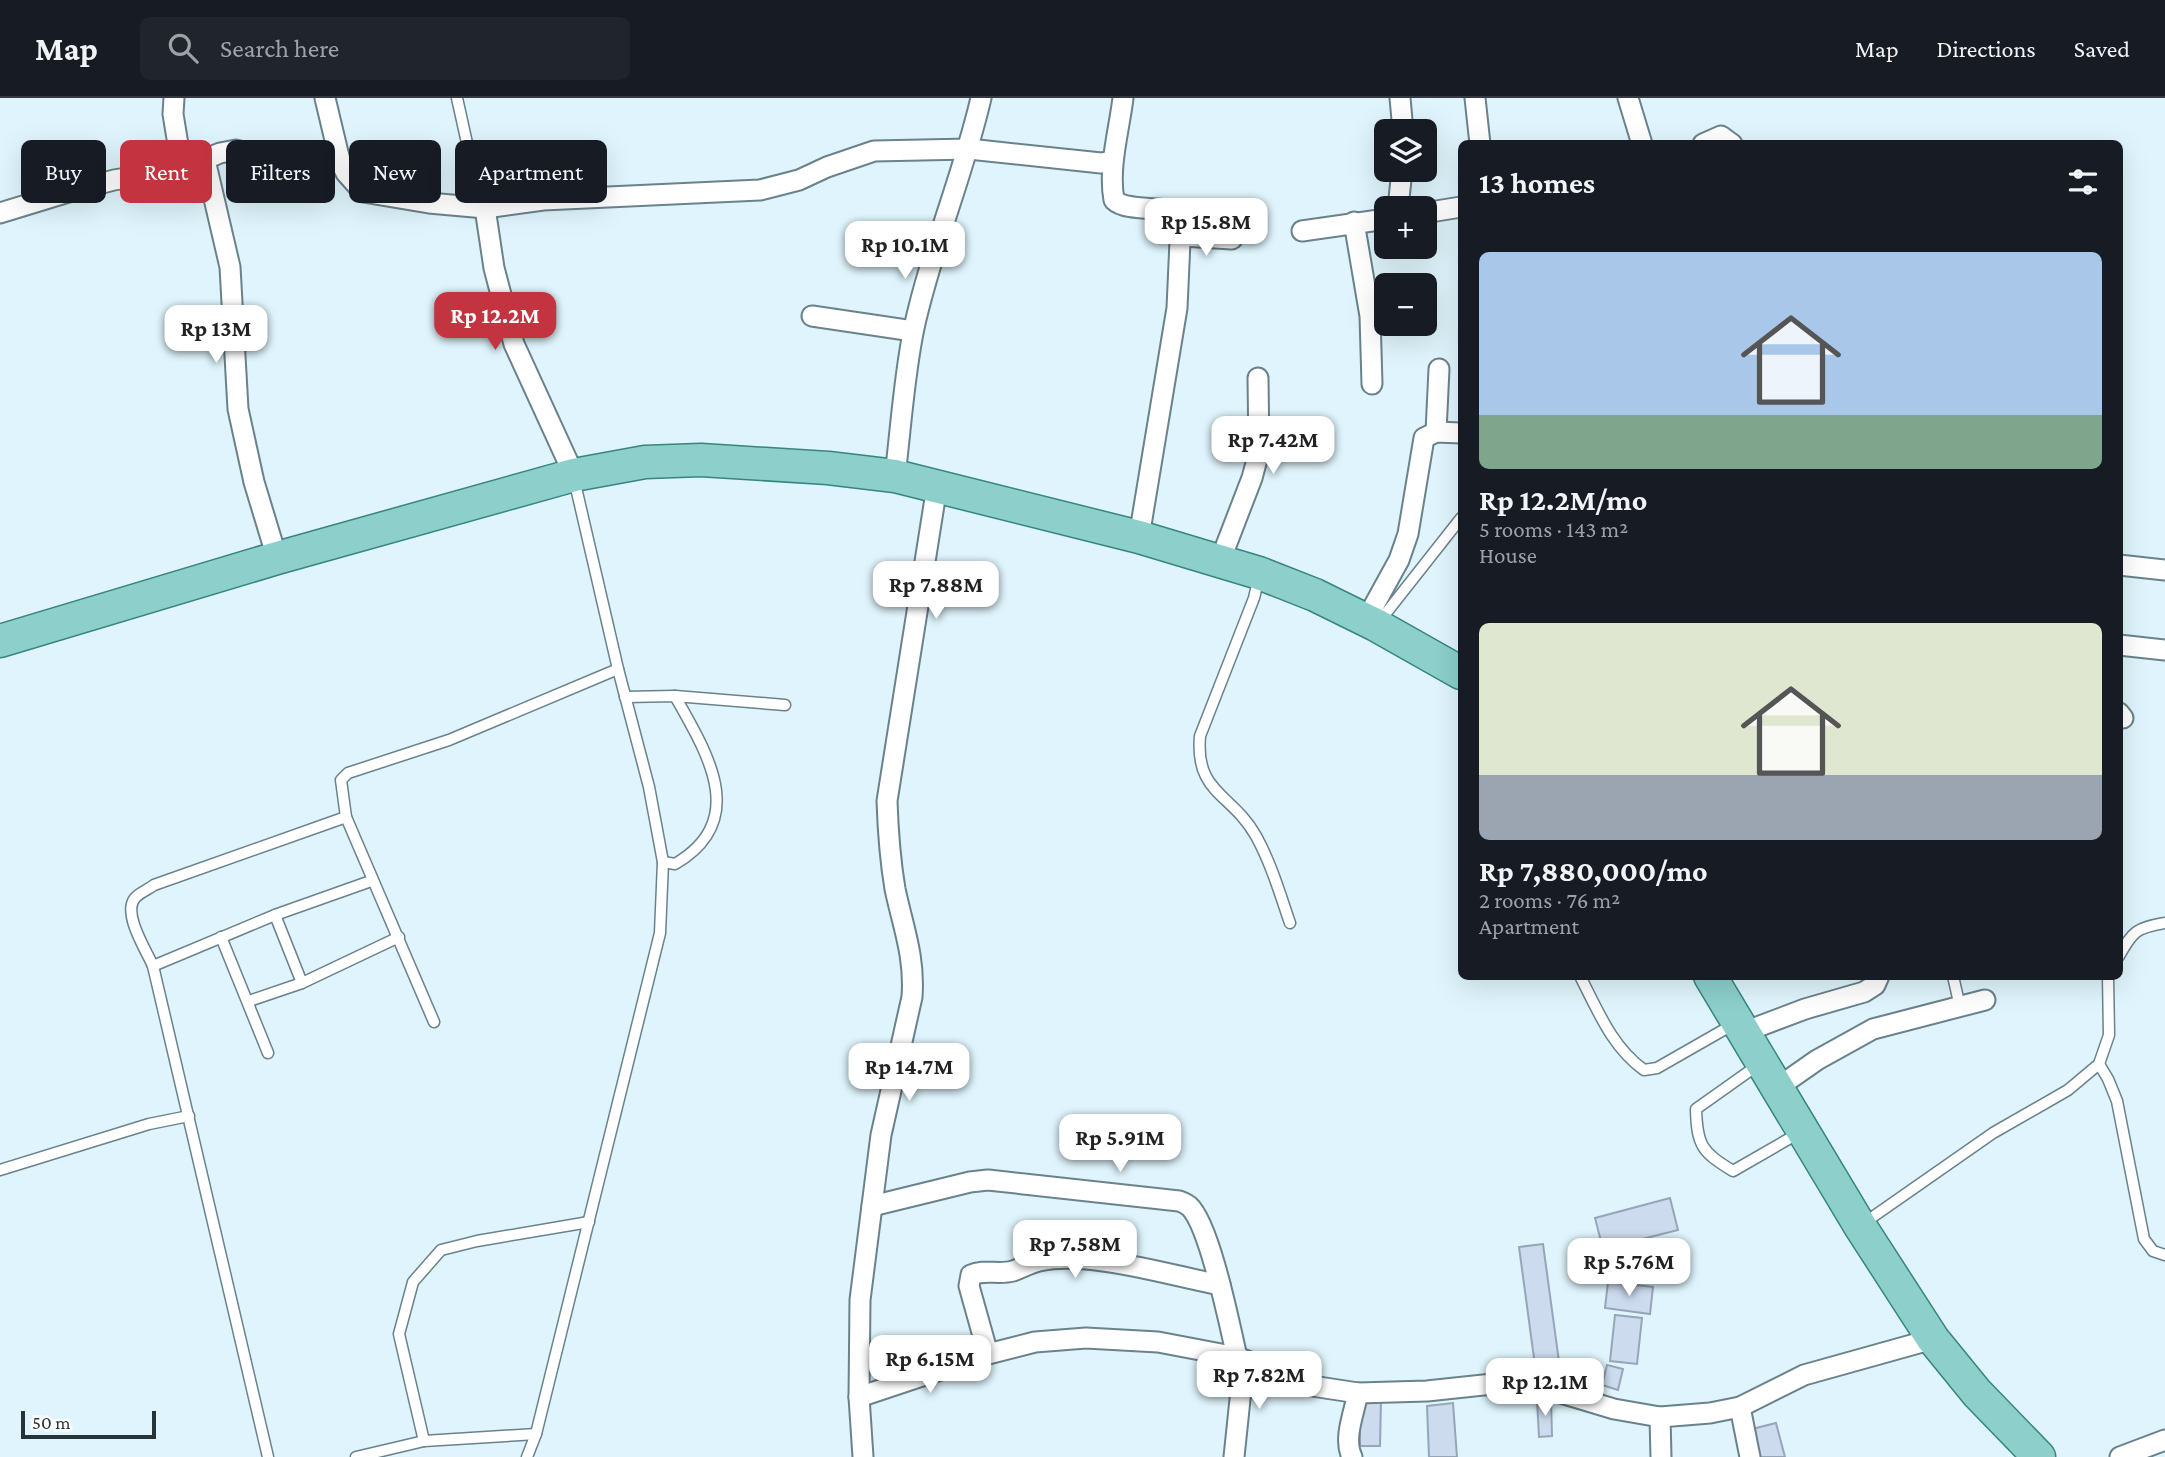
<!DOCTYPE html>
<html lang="en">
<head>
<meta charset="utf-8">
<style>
  :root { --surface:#171b24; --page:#20242c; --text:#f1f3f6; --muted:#9ea1a6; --line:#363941; --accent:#c43440 }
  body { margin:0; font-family:"Crimson Pro",serif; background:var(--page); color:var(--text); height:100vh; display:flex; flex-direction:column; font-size:26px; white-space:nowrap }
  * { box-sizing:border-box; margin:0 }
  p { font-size:23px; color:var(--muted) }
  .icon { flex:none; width:38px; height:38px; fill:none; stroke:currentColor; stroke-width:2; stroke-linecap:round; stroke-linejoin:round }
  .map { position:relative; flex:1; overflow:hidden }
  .drawer { position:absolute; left:1458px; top:42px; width:665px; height:840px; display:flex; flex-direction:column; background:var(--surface); border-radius:10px; box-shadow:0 7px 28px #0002 }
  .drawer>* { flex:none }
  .banner { position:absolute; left:21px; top:42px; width:665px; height:63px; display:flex; gap:14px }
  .buttons { position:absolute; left:1374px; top:21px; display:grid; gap:14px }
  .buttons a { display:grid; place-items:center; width:63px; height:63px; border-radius:10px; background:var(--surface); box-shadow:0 7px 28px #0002; font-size:35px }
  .scale { position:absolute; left:21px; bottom:18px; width:135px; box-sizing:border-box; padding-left:7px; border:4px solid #283336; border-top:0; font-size:19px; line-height:24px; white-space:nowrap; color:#283336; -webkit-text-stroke:5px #fdfdfd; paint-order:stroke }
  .price { position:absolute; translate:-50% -60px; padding:0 16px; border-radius:14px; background:#fff; color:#222; font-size:23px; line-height:46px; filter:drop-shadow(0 2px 4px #0008) }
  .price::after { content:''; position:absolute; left:50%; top:42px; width:21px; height:16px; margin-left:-10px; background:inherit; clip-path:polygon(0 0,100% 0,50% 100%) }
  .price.active { background:var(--accent); color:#fff }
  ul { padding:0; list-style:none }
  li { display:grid; align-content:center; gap:14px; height:371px; padding:0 21px }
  li span { display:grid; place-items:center; height:217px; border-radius:10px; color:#555 }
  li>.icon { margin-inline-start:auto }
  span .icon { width:126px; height:126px; fill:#fffc; stroke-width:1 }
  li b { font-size:30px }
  h2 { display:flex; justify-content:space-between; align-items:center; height:84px; padding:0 21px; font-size:30px }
  .chip { padding:0 24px; border-radius:10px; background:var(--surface); box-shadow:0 7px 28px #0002; font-size:24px; line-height:63px }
  .chip.active { background:var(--accent); color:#fff }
  header { display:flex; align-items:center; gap:42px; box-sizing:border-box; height:98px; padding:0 35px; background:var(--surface); border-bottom:2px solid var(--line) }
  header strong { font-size:33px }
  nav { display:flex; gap:38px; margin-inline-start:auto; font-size:24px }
  .search { width:490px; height:63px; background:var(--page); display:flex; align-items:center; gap:18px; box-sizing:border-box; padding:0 24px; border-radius:10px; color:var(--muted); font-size:26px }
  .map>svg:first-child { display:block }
  .building { fill:#ccdbee; stroke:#96a5b7; stroke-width:2 }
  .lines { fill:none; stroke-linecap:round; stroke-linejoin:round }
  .service-casing { stroke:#6a828b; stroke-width:13 }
  .minor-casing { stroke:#6a828b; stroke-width:23 }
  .primary-casing { stroke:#388481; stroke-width:35 }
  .service { stroke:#fff; stroke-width:10 }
  .minor { stroke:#fff; stroke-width:19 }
  .primary { stroke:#8ccfcb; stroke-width:32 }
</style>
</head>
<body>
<header>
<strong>Map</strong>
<div class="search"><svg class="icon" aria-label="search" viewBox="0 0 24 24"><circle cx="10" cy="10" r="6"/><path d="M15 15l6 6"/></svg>Search here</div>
<nav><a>Map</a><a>Directions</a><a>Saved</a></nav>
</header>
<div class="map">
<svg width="2165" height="1359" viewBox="0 0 2165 1359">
  <rect width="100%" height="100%" fill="#dff4fc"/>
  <!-- building -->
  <g class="building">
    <polygon points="1670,1100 1678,1132 1603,1151 1595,1120"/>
    <polygon points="1543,1146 1560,1271 1536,1275 1519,1149"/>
    <polygon points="1608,1184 1653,1189 1650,1216 1605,1210"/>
    <polygon points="1615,1217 1642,1220 1637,1266 1610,1263"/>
    <polygon points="1607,1267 1623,1271 1618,1292 1602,1287"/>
    <polygon points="1551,1301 1552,1338 1539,1339 1537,1302"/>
    <polygon points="1360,1302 1381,1302 1380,1348 1360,1348"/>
    <polygon points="1453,1305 1457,1359 1429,1359 1427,1308"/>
    <polygon points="1776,1325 1785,1359 1759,1359 1752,1331"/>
  </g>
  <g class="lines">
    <defs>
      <g id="service">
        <polyline points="457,0 473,72 485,110"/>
        <path d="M1259,479L1254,500L1200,638C1195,696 1231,694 1256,738C1271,765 1280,796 1290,825"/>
        <polyline points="1379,524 1461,420"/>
        <polyline points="625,599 675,598 785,607"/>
        <polyline points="346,719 434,924"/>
        <path d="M663,764L675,766C750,722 707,655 675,598"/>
        <polyline points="275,817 302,885"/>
        <polyline points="221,839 268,955"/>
        <path d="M2119,858C2133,833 2136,830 2165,825"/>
        <polyline points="153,868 275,817 371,783"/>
        <path d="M1580,878C1598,913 1612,949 1644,972L1657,970L1734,926"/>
        <polyline points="1953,878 1960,909"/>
        <polyline points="249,903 302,885 399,839"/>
        <polyline points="2099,966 2108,981 2117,1003 2144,1141 2153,1153 2165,1157"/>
        <path d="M1758,967L1696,1011C1697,1048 1702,1054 1733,1073L1799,1035"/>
        <polyline points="0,1072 149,1026 189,1018"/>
        <polyline points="1864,1125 1993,1035 2068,992 2099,966 2109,937 2108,878"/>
        <polyline points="424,1343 399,1236 413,1184 441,1152 477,1143 589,1124"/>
        <path d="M268,1359L153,868C146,852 122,815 135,800C139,795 149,791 154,787L346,719L341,682L348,675L449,642L618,571L574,381"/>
        <polyline points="356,1359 424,1343 536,1336"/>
        <polyline points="527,1359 536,1336 660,835 663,764 649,689 618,571"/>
      </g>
      <g id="minor">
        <polyline points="174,0 173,16 182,71"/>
        <polyline points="325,0 340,63 346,75 363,94 429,105 485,110 543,102 760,92 799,82 827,69 874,53 969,51 1101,65 1112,63"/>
        <path d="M1123,0C1119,33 1108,70 1114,102C1125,113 1158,109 1175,113L1181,121L1177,210L1139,439"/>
        <polyline points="1400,0 1403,33"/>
        <polyline points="1475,0 1480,46"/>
        <polyline points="1628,0 1642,46"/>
        <polyline points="1703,46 1721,38 1732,46"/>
        <polyline points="205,62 230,169 238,311 254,384 277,460"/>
        <polyline points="485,110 494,170 514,246 574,377"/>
        <polyline points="1398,110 1402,72"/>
        <polyline points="0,115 72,93 114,82 182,71 220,55 236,52 258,58 339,58"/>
        <polyline points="1424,115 1461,109"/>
        <polyline points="1354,124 1370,218 1372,286"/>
        <polyline points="1302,133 1386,121"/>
        <polyline points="1182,138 1232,141"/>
        <polyline points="812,218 913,233"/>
        <polyline points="1436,334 1439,271"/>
        <path d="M895,378C901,329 904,278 914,230C931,152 963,78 981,0"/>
        <polyline points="1220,463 1252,380 1259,354 1258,280"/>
        <polyline points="2119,467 2165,472"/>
        <polyline points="1366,522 1399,462 1408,436 1424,340 1436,334 1461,335"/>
        <polyline points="2119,547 2165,552"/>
        <polyline points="2119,615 2123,620"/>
        <polyline points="1744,934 1805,911 1864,894 1875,887 1879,878"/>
        <polyline points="1777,990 1817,962 1873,931 1985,902"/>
        <path d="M872,1108L970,1084L988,1082L1179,1103C1183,1104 1186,1106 1189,1108C1210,1127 1230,1229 1237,1259"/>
        <path d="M988,1256L969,1188L971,1177C984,1171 999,1177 1013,1173C1022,1170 1030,1165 1039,1163C1088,1152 1169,1177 1220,1187"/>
        <polyline points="859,1299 988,1256 1035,1244 1086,1240 1158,1244 1237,1259 1312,1288 1358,1295 1427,1293 1521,1283 1614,1311 1660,1319 1710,1315 1740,1309 1804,1277 1933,1241"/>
        <polyline points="1740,1309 1750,1359"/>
        <polyline points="1660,1319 1661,1359"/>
        <path d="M863,1359L859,1299L860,1202L881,1037L912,899C915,858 903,829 895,791C890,761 888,733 887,703L937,388"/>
        <polyline points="1234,1359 1244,1263"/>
        <path d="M1352,1359C1343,1341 1354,1315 1358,1295"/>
        <polyline points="2120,1359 2165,1342"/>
      </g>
      <g id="primary">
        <polyline points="0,543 277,460 574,377 645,364 701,362 828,370 895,378 1139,439 1259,475 1315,497 1376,527 1461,575"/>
        <polyline points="1710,878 1860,1128 1933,1241 1977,1295 2039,1359"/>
      </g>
    </defs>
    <!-- service casing -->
    <use href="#service" class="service-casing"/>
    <!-- minor casing -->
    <use href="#minor" class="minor-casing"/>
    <!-- primary casing -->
    <use href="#primary" class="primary-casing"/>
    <!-- service -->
    <use href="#service" class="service"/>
    <!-- minor -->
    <use href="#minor" class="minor"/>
    <!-- primary -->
    <use href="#primary" class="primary"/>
  </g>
</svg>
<div class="buttons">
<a><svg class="icon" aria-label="layers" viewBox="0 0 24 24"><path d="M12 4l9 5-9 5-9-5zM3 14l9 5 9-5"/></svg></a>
<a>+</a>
<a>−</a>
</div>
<div class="scale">50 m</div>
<b class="price" style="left:1206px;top:160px">Rp 15.8M</b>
<b class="price" style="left:905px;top:183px">Rp 10.1M</b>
<b class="price active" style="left:495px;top:254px">Rp 12.2M</b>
<b class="price" style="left:216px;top:267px">Rp 13M</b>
<b class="price" style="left:1273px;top:378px">Rp 7.42M</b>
<b class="price" style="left:936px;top:523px">Rp 7.88M</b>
<b class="price" style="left:909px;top:1005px">Rp 14.7M</b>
<b class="price" style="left:1120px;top:1076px">Rp 5.91M</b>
<b class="price" style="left:1075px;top:1182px">Rp 7.58M</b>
<b class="price" style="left:1629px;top:1200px">Rp 5.76M</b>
<b class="price" style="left:930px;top:1297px">Rp 6.15M</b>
<b class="price" style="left:1259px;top:1313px">Rp 7.82M</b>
<b class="price" style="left:1545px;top:1320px">Rp 12.1M</b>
<div class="banner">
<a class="chip">Buy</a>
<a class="chip active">Rent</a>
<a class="chip">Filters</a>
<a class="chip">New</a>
<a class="chip">Apartment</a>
</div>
<section class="drawer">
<h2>13 homes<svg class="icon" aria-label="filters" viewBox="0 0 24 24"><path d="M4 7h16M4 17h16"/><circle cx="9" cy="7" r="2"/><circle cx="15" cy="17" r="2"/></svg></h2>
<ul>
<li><span style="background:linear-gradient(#a9c7e8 75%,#7fa58c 0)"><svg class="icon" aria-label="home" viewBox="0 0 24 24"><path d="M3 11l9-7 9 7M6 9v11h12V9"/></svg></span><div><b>Rp 12.2M/mo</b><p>5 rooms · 143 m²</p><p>House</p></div></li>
<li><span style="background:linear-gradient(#dfe7d0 70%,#9aa5b1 0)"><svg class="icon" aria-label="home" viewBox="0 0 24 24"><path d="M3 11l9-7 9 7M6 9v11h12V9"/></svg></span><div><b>Rp 7,880,000/mo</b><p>2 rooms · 76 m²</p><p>Apartment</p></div></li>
</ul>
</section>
</div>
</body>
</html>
